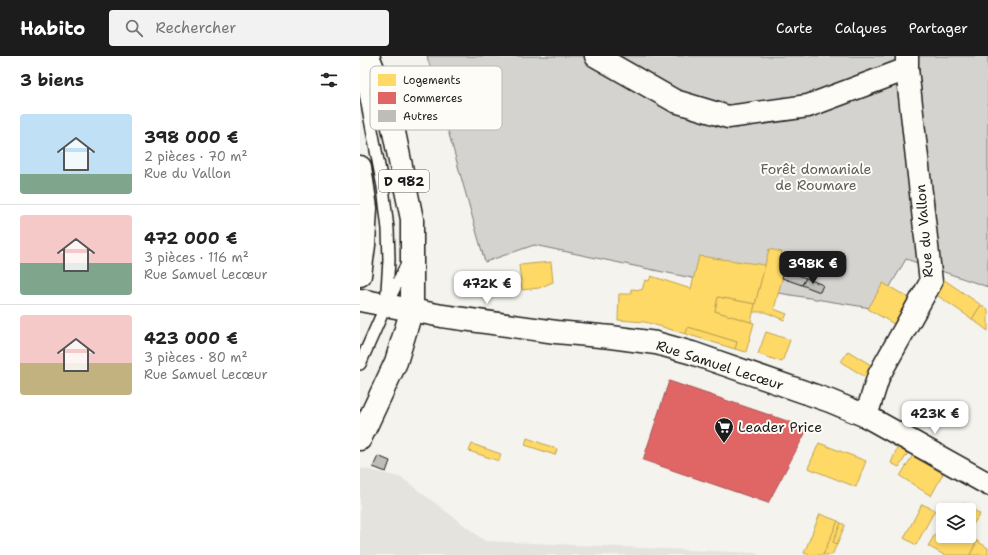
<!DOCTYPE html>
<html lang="fr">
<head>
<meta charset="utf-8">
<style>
  :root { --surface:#fff; --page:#f2f2f2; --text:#222; --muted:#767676; --line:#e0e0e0; --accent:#1c1c1c }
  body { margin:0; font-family:"Shantell Sans",sans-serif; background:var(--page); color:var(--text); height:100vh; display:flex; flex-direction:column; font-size:15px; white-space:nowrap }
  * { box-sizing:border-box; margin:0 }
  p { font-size:13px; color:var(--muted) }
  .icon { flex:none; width:22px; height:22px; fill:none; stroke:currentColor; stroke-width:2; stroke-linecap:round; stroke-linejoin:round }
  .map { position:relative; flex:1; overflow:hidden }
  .side { display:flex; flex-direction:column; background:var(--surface); width:360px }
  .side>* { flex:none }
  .buttons { position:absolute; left:576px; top:447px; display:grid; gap:8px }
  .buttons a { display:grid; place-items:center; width:40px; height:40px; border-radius:4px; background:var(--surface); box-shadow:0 2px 6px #0003; font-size:20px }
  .price { position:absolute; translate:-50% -34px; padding:0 9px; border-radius:8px; background:#fff; color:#222; font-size:13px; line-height:26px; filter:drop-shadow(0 1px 2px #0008) }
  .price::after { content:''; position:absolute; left:50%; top:24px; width:12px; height:9px; margin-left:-6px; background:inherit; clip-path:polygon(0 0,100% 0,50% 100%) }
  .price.active { background:var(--accent); color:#fff }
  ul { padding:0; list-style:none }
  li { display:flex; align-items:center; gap:12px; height:100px; padding:0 20px }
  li+li { border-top:1px solid var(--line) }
  li span { display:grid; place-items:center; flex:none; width:112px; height:80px; border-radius:4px; color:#555 }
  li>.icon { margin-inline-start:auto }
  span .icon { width:48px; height:48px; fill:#fffc; stroke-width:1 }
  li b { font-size:17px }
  h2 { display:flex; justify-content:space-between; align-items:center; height:48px; padding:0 20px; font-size:17px }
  header { display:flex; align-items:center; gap:24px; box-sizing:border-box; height:56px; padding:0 20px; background:var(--accent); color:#fff }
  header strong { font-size:19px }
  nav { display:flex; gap:22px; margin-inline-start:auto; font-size:14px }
  .search { width:280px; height:36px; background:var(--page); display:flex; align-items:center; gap:10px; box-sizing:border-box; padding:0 14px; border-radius:4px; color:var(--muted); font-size:15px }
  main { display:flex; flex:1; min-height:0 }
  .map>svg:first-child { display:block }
  .built { fill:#e4e3de }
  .green { fill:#d4d3cf; stroke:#787876 }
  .homes { fill:#ffd966; stroke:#bba050 }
  .shops { fill:#e06666; stroke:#a55050 }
  .building { fill:#bebdba; stroke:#1c1c1c }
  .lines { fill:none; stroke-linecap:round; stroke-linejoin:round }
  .service-casing { stroke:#1c1c1c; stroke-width:14 }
  .minor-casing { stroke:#1c1c1c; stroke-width:25 }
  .tertiary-casing { stroke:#1c1c1c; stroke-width:25 }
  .primary-casing { stroke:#1c1c1c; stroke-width:25 }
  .service { stroke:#fdfcf7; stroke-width:11 }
  .minor { stroke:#fdfcf7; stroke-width:22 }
  .tertiary { stroke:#fdfcf7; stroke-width:22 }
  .primary { stroke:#fdfcf7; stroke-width:22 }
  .labels { text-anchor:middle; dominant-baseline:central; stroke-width:4; stroke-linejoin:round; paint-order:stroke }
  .shield { fill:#fdfcf7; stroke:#605f5e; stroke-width:1 }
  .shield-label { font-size:13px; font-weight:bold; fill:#1c1c1c }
  .park-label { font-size:14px; fill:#5c5c5b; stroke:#fdfcf7 }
  .street-label { font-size:14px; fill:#1c1c1c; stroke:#fdfcf7 }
  .poi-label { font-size:14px; fill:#1c1c1c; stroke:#fdfcf7; text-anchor:start }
  .key { fill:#fdfcf7; stroke:#bab9b5; stroke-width:1 }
  .key-label { font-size:11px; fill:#1c1c1c }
</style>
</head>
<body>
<header>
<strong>Habito</strong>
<div class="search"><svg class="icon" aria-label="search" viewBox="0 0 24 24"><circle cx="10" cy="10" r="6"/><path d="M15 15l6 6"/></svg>Rechercher</div>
<nav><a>Carte</a><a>Calques</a><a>Partager</a></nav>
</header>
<main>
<section class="side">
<h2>3 biens<svg class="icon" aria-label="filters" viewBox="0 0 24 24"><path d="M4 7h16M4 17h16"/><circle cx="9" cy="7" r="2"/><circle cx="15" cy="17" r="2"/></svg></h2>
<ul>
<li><span style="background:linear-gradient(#bfe0f5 75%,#7fa58c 0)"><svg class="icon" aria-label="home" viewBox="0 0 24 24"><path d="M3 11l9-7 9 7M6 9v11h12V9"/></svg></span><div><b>398 000 €</b><p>2 pièces · 70 m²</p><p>Rue du Vallon</p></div></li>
<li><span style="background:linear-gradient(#f6c9c9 60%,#7fa58c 0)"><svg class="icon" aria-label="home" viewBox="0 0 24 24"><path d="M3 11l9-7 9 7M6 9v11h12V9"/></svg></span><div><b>472 000 €</b><p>3 pièces · 116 m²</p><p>Rue Samuel Lecœur</p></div></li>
<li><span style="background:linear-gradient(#f6c9c9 60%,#c2b280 0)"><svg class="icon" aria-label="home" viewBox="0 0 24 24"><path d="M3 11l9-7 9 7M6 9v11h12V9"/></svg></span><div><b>423 000 €</b><p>3 pièces · 80 m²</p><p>Rue Samuel Lecœur</p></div></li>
</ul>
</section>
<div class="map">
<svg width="628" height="499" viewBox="0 0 628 499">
  <rect width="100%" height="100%" fill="#f4f3ee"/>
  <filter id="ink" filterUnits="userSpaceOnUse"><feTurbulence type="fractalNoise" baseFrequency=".025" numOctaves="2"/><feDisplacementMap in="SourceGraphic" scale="8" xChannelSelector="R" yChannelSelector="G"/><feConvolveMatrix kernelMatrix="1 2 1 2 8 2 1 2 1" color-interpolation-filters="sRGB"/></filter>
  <g filter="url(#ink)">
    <!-- built -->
    <polygon class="built" points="2,412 42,422 125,485 396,497 399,499 0,499 0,415"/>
    <!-- green -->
    <polygon class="green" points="67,0 628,0 628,231 546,203 517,253 351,226 174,189 125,206"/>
    <!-- homes -->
    <g class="homes">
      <polygon points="409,193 422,196 418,211 425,212 414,253 427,258 424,264 405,256 393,256"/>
      <polygon points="339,200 405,209 395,248 358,241 355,255 394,267 386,296 375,293 377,286 328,271 326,278 285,266 258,264 259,238 271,238 271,233 282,234 285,224 289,225 291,220 331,233"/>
      <polygon points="191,206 193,226 179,232 162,234 159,209"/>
      <polygon points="583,223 621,249 612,263 575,238"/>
      <polygon points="523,227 549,242 534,268 508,253"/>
      <polygon points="358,241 395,248 391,266 355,255"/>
      <polygon points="621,249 628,254 628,275 612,263"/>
      <polygon points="328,271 377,286 375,293 326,278"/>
      <polygon points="406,276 430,284 422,306 398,298"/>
      <polygon points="488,295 511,309 507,322 481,306"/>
      <polygon points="167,382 197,393 195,399 165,389"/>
      <polygon points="459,387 506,405 496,431 448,412"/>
      <polygon points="112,388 141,398 139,405 109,395"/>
      <polygon points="538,390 548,397 539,411 531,407"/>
      <polygon points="553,399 583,418 571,440 540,420"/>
      <polygon points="603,447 620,458 610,473 609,473 609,454 599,454"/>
      <polygon points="562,448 575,454 556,489 544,482"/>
      <polygon points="460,458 478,465 463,499 449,499 444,497"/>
      <polygon points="478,465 481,467 473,486 477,488 472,499 463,499"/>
      <polygon points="583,465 583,480 608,480 617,485 610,499 584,499 568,490"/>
      <polygon points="481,467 485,469 477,488 473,486"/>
      <polygon points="617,485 628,492 628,499 610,499"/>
    </g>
    <!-- shops -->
    <polygon class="shops" points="309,325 448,372 408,447 283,404"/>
    <!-- building -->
    <g class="building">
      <polygon points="424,214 446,222 442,229 422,222"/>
      <polygon points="446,222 463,229 460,236 442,229"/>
      <polygon points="18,400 30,405 26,416 13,411"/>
    </g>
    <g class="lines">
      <defs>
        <g id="service">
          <polyline points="0,11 23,131 28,173 29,204 26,249"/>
          <polyline points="0,308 26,249 47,208"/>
        </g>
        <g id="minor">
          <polyline points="236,0 315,45 368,61 448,50 547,13"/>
          <polyline points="506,360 519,319 571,226 547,13 547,0"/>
        </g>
        <polyline id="tertiary" points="0,244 82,260 196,276 251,281 296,287 332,297 470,345 506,360 628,428"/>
        <g id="primary">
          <polyline points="0,111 6,152 4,189 0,219"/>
          <polyline points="0,383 36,306 52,253 52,163 29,52 8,0"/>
        </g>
      </defs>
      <!-- service casing -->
      <use href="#service" class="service-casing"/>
      <!-- minor casing -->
      <use href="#minor" class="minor-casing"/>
      <!-- tertiary casing -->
      <use href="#tertiary" class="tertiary-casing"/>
      <!-- primary casing -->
      <use href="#primary" class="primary-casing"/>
      <!-- service -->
      <use href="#service" class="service"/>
      <!-- minor -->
      <use href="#minor" class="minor"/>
      <!-- tertiary -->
      <use href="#tertiary" class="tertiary"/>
      <!-- primary -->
      <use href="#primary" class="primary"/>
    </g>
  </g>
  <!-- icons -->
  <defs>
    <symbol id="supermarket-pin" viewBox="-11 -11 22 30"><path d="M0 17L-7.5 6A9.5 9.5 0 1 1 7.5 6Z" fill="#1c1c1c" stroke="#fdfcf7"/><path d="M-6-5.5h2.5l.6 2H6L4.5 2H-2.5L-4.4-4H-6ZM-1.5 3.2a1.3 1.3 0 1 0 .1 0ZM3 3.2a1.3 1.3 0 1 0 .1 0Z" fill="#fff"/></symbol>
  </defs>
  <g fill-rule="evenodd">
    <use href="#supermarket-pin" x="353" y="360" width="22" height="30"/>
  </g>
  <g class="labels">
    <!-- shield labels -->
    <rect class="shield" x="19" y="114" width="50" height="22" rx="3"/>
    <g class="shield-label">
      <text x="44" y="125">D 982</text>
    </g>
    <!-- park labels -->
    <g class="park-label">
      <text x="456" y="113">Forêt domaniale<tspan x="456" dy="16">de Roumare</tspan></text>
    </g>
    <!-- street labels -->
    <g class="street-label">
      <text transform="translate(564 175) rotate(-95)">Rue du Vallon</text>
      <text transform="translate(360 309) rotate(18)">Rue Samuel Lecœur</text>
    </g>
    <!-- poi labels -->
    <g class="poi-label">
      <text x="378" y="371">Leader Price</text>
    </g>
  </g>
  <!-- legend -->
  <rect x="10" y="10" width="132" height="64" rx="6" class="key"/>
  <rect x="18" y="18" width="18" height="12" fill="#ffd966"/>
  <rect x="18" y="36" width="18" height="12" fill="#e06666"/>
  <rect x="18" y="54" width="18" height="12" fill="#bebdba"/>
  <g class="key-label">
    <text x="43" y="28">Logements</text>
    <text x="43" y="46">Commerces</text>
    <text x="43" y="64">Autres</text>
  </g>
</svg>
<div class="buttons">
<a><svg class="icon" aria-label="layers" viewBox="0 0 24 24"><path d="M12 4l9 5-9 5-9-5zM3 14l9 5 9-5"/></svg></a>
</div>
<b class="price active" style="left:453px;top:229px">398K €</b>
<b class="price" style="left:127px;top:249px">472K €</b>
<b class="price" style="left:575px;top:379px">423K €</b>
</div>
</main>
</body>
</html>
